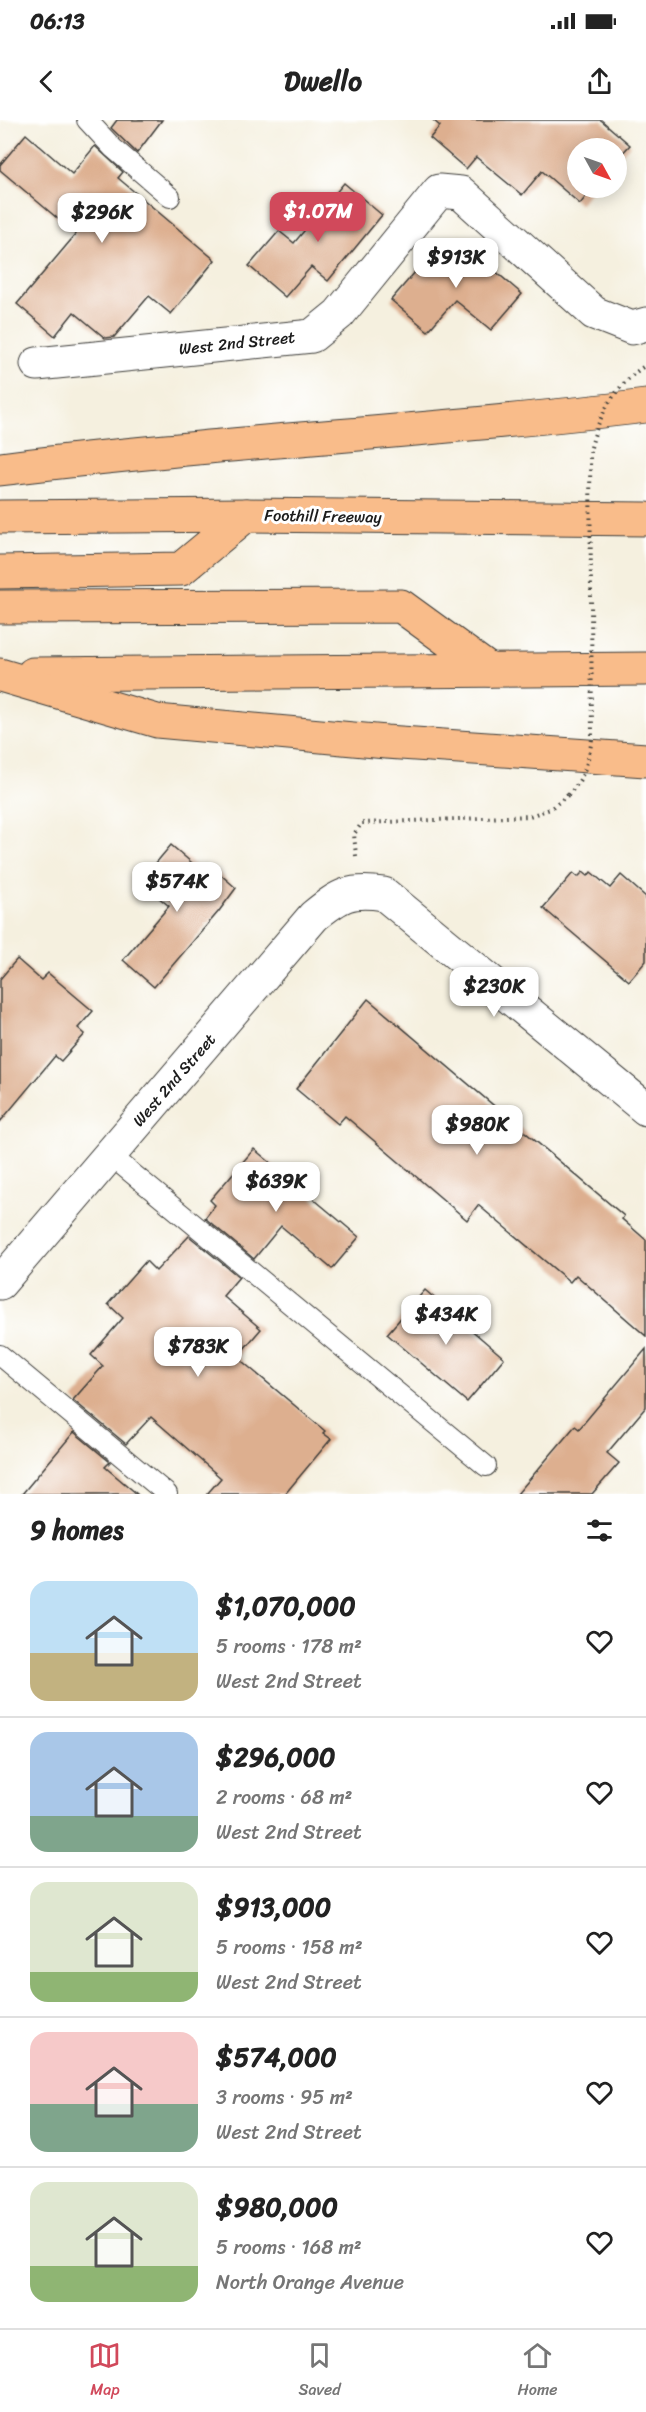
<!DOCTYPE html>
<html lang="en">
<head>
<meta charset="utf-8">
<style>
  :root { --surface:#fff; --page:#f6f6f6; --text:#222; --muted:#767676; --line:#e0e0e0; --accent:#d1495b }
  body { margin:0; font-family:Sriracha,sans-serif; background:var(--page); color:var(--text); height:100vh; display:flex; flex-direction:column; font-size:22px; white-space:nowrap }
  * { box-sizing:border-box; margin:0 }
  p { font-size:20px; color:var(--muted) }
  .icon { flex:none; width:33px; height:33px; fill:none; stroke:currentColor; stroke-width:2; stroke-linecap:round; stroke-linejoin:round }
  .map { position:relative; height:1374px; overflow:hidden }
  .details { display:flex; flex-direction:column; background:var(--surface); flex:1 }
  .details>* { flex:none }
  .needle { width:39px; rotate:130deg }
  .fabs { position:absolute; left:567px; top:18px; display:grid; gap:12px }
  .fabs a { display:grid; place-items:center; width:60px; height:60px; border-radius:50%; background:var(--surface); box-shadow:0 3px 15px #0003; font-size:30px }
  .price { position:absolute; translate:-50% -51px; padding:0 14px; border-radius:12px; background:#fff; color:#222; font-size:20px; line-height:39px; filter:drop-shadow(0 2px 3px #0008) }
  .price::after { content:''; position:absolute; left:50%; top:36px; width:18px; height:14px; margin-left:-9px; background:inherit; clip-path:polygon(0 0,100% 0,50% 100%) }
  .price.selected { background:var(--accent); color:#fff }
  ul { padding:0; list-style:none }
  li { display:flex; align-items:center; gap:18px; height:150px; padding:0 30px }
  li+li { border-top:2px solid var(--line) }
  li span { display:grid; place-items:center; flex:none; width:168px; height:120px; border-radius:18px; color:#555 }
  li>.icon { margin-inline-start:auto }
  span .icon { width:72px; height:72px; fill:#fffc; stroke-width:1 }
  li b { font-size:26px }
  h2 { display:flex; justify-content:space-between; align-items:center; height:72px; padding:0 30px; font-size:26px }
  .status { display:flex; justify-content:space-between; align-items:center; height:42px; padding:0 30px; background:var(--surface); direction:ltr }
  .status svg { height:16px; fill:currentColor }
  header { display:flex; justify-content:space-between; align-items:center; height:78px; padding:0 30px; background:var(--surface); font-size:27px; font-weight:800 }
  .tab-bar { display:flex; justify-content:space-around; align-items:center; height:84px; border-top:2px solid var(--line); background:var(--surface); font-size:16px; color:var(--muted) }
  .tab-bar a { display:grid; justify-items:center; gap:3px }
  .tab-bar .selected { color:var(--accent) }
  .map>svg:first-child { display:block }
  .building { fill:#ddaf8f }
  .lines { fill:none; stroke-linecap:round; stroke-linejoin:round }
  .service-casing { stroke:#3d3c39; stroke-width:22 }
  .minor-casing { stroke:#3d3c39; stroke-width:35 }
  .motorway-casing { stroke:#3d3c39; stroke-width:35 }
  .path { stroke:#3d3c39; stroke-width:4; stroke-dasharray:1.5 4.5; stroke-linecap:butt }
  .service { stroke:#fff; stroke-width:20 }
  .minor { stroke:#fff; stroke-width:33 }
  .motorway { stroke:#f9bc8a; stroke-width:33 }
  .path-bridge { stroke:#3d3c39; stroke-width:4; stroke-dasharray:1.5 4.5; stroke-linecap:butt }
  .labels { text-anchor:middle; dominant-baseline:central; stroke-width:6; stroke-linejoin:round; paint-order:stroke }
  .street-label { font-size:16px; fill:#1c1c1c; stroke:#fff }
</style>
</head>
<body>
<div class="status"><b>06:13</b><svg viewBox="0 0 49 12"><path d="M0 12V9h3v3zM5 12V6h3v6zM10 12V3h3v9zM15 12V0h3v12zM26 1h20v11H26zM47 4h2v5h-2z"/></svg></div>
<header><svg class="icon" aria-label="back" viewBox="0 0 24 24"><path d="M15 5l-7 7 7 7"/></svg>Dwello<svg class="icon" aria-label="share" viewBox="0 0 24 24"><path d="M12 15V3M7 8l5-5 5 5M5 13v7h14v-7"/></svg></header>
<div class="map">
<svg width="646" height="1374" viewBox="0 0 646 1374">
  <rect width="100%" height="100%" fill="#fff"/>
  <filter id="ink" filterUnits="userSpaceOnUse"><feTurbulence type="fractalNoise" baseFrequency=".0167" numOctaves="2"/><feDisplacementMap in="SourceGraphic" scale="12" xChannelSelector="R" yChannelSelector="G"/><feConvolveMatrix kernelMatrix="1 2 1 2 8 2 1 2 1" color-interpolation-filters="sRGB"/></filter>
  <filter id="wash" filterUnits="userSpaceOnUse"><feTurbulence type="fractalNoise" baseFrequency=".008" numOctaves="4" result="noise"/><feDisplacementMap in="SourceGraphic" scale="24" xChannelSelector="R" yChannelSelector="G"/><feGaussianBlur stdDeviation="1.35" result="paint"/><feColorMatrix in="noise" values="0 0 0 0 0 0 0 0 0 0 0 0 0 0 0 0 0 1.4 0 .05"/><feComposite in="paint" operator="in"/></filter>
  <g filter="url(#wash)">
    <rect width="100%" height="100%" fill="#f5f0df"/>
    <g id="blocks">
      <!-- building -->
      <g class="building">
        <polygon points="117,0 162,0 137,33 111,8"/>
        <polygon points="433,0 601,0 630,25 616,40 616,28 578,28 578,68 593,68 580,84 542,51 522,75 476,37 466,49 430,18 440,6"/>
        <polygon points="26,14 72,54 95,26 123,52 118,58 215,140 171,194 149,176 114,217 105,218 74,192 55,216 17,184 76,114 0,50 0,45"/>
        <polygon points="344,63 382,95 328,161 311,147 285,177 249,146 279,111 294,123"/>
        <polygon points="441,122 460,138 468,128 522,174 491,210 455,180 428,211 391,180"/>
        <polygon points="171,725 205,754 212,747 236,768 219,791 154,867 123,840 169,786 140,762"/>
        <polygon points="583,752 588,756 591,752 610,768 621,755 646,777 646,841 629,861 543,788 573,753 578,757"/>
        <polygon points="17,839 41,860 48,853 93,891 78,908 85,914 61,941 55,936 0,1002 0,859"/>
        <polygon points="368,879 624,1096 622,1099 646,1120 646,1216 576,1155 570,1162 478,1085 467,1100 345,996 338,1004 296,969"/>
        <polygon points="254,1029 359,1117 332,1149 281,1106 254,1139 205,1098 215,1085 210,1080"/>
        <polygon points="189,1116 239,1157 223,1176 261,1209 237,1237 325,1311 323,1313 331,1319 285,1374 207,1374 221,1358 151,1297 126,1324 73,1280 103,1246 91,1235 123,1198 108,1184 146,1141 156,1151"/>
        <polygon points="425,1170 504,1238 467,1282 387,1214"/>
        <polygon points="646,1229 646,1287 607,1333 619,1343 592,1374 517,1374 575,1306 579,1309"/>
        <polygon points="74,1312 110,1342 105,1347 137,1374 22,1374"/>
      </g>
    </g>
  </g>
  <g filter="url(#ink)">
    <use href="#blocks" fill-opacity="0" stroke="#3d3c39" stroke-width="1.5"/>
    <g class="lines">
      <defs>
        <g id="service">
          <polyline points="87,0 113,28 170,77"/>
          <polyline points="110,1035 486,1346"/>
          <polyline points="0,1235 167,1374"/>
        </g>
        <g id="minor">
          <polyline points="37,244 312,216 339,194 439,71 461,73 594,193 632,208 646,204"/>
          <path d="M0,1163L314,796C341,774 350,769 384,774L646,989"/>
        </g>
        <g id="motorway">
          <path d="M0,349C215,322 431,312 646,286"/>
          <polyline points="0,397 246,395 646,399"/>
          <polyline points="0,452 181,449 246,395"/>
          <polyline points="0,487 401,486 489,550"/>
          <polyline points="33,554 646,549"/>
          <polyline points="0,555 157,601 386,622 646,640"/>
        </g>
      </defs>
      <!-- service casing -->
      <use href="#service" class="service-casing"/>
      <!-- minor casing -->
      <use href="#minor" class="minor-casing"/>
      <!-- motorway casing -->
      <use href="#motorway" class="motorway-casing"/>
      <!-- path -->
      <polyline class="path" points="356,736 354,714 362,703 530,696 550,689 568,675"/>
      <!-- service -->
      <use href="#service" class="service"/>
      <!-- minor -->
      <use href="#minor" class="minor"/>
      <!-- motorway -->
      <use href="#motorway" class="motorway"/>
      <!-- path-bridge -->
      <path class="path-bridge" d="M568,675C585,658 588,641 592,619L590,332C597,297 616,264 646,245"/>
    </g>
  </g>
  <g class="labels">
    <!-- street labels -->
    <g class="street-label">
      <text transform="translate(237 223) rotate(-6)">West 2nd Street</text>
      <text transform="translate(323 396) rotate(1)">Foothill Freeway</text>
      <text transform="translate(174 960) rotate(-49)">West 2nd Street</text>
    </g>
  </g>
</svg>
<div class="fabs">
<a><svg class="needle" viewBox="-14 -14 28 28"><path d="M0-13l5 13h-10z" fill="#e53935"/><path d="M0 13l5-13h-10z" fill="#767676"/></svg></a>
</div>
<b class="price selected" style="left:318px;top:123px">$1.07M</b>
<b class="price" style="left:102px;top:124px">$296K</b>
<b class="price" style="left:456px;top:169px">$913K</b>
<b class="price" style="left:177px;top:793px">$574K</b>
<b class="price" style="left:494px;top:898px">$230K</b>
<b class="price" style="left:477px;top:1036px">$980K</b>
<b class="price" style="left:276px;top:1093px">$639K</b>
<b class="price" style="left:446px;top:1226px">$434K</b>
<b class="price" style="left:198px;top:1258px">$783K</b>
</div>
<section class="details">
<h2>9 homes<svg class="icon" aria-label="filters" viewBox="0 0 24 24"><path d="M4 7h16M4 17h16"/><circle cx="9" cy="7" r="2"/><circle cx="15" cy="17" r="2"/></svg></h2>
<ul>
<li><span style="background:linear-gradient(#bfe0f5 60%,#c2b280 0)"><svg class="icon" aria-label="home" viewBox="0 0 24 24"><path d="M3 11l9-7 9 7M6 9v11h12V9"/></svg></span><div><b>$1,070,000</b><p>5 rooms · 178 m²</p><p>West 2nd Street</p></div><svg class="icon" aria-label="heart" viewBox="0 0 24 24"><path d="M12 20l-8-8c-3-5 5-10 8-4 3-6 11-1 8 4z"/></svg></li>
<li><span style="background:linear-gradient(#a9c7e8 70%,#7fa58c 0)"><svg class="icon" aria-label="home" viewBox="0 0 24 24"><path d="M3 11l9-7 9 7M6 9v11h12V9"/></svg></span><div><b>$296,000</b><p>2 rooms · 68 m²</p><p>West 2nd Street</p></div><svg class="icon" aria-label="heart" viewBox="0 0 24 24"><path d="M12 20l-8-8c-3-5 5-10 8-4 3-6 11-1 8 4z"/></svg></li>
<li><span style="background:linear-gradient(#dfe7d0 75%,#8fb573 0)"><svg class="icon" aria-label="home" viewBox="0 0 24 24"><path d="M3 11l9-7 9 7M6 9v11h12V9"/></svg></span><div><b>$913,000</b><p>5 rooms · 158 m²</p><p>West 2nd Street</p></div><svg class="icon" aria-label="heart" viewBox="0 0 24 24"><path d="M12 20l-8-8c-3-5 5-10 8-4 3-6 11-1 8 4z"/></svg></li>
<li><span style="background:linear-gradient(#f6c9c9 60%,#7fa58c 0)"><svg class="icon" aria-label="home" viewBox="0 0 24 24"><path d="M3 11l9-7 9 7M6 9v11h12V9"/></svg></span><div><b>$574,000</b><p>3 rooms · 95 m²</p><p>West 2nd Street</p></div><svg class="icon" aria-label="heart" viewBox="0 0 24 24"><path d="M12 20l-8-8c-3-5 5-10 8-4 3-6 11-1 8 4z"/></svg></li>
<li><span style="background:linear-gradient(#dfe7d0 70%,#8fb573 0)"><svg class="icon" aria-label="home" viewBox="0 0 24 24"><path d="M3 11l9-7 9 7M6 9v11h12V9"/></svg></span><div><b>$980,000</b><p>5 rooms · 168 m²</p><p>North Orange Avenue</p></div><svg class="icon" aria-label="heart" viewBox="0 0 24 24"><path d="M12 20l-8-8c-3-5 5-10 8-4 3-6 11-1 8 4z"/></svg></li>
</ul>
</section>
<nav class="tab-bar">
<a class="selected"><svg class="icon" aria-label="map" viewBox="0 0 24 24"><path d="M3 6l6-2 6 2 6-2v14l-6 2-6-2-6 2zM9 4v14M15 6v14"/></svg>Map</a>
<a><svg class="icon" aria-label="saved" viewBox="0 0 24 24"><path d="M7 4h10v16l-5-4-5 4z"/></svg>Saved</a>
<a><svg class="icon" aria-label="home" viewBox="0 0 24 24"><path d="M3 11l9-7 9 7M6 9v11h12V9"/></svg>Home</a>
</nav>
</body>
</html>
